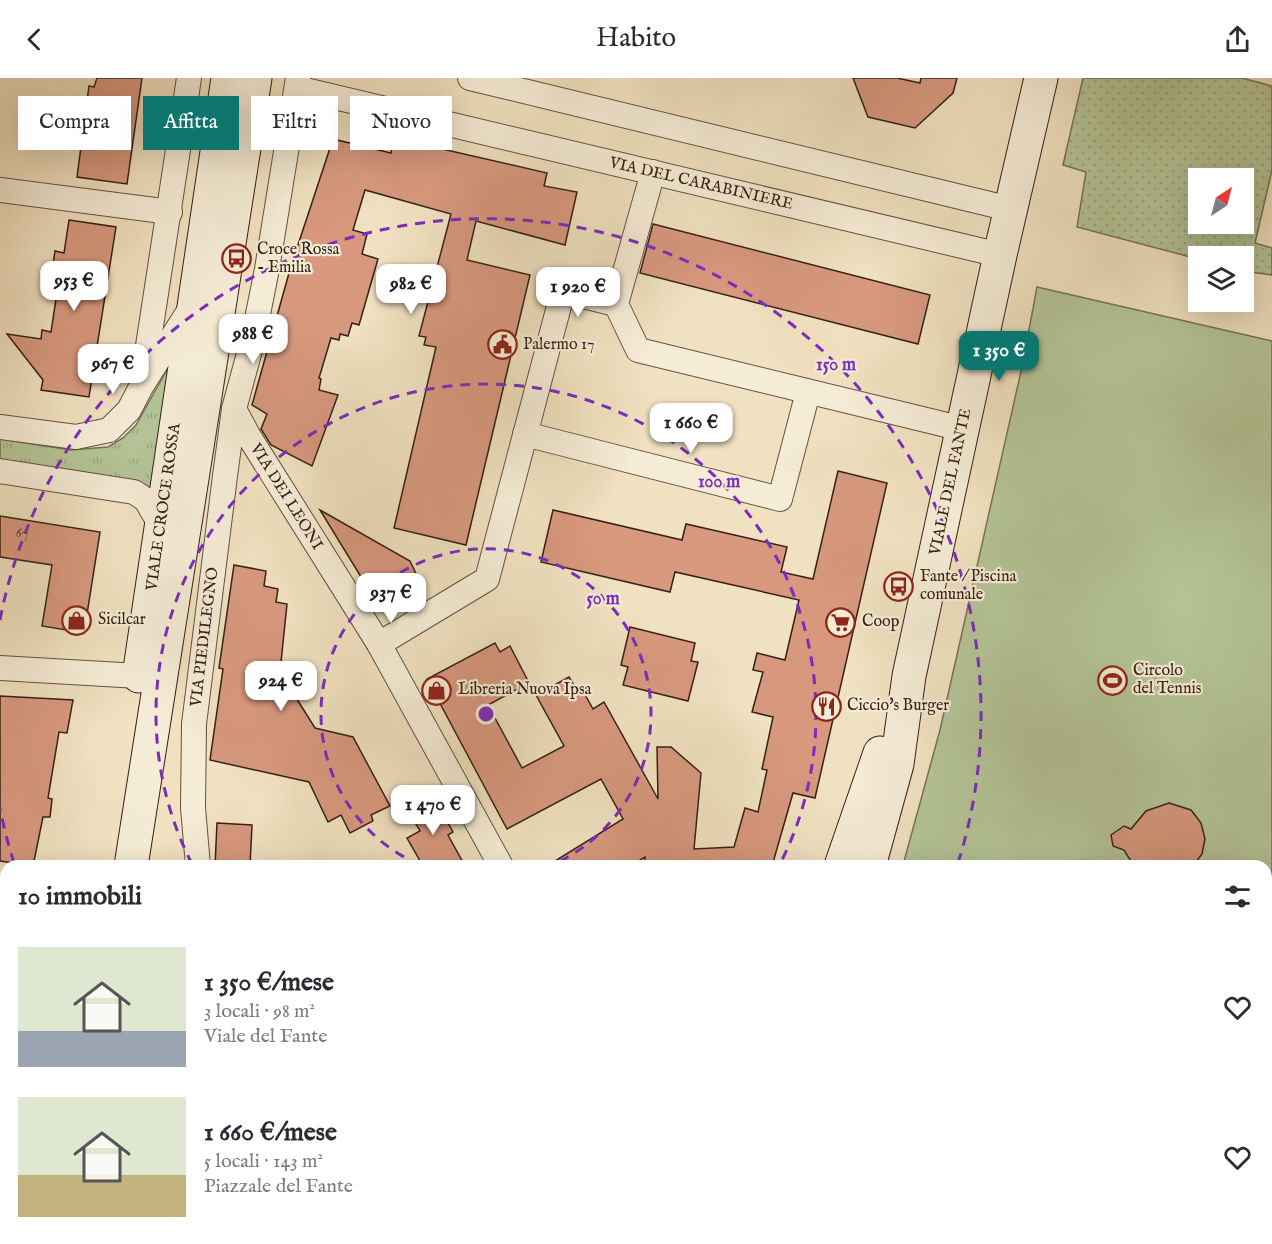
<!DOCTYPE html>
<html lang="it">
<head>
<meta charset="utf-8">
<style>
  :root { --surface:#fff; --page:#f2f2f3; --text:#2b2b33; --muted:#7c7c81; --accent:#0f766e }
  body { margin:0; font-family:"IM FELL English",serif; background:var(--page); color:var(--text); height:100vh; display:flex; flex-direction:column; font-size:22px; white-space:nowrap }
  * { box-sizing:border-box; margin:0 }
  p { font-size:20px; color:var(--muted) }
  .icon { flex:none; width:33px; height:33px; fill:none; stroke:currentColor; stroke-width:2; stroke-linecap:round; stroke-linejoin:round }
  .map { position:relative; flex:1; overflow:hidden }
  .sheet { position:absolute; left:0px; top:782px; width:1272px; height:386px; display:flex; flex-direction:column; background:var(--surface); border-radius:18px 18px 0 0; box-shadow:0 6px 24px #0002 }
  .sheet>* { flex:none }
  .top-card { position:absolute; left:18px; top:18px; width:600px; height:54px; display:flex; gap:12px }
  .needle { width:39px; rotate:36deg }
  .tools { position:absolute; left:1188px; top:90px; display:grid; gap:12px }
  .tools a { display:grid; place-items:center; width:66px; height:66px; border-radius:0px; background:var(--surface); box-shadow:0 6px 24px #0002; font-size:30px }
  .price { position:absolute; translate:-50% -51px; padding:0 14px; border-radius:12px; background:#fff; color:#222; font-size:20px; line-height:39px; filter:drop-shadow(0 2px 3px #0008) }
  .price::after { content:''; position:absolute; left:50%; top:36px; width:18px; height:14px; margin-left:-9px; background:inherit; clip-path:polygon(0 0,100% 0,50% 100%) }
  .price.current { background:var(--accent); color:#fff }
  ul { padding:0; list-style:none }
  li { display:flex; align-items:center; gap:18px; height:150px; padding:0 18px }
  li span { display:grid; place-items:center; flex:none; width:168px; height:120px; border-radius:0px; color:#555 }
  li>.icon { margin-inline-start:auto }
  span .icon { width:72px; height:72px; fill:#fffc; stroke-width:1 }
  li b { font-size:26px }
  h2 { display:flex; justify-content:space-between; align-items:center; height:72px; padding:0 18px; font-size:26px }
  .chip { padding:0 21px; border-radius:0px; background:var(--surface); box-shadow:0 6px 24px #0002; font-size:21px; line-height:54px }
  .chip.current { background:var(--accent); color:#fff }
  header { display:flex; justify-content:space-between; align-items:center; height:78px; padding:0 18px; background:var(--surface); font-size:27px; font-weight:600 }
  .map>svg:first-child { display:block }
  .grass { fill:url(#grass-tufts); stroke:#757257; stroke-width:1.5 }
  .forest { fill:url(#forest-firs); stroke:#757257; stroke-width:1.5 }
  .park { fill:url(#park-dots); stroke:#757257; stroke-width:1.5; fill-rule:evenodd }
  .pitch { fill:#b4c497; stroke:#757257; stroke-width:1.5 }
  .building { fill:#d7987e; stroke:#362017; stroke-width:1.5 }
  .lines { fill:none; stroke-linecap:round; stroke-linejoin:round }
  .street-casing { stroke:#645041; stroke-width:26 }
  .secondary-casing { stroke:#362017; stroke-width:35 }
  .street { stroke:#f5ecd6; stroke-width:24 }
  .secondary { stroke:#f5ecd6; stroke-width:33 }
  .ring { fill:none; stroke:#7b2cbf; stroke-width:3; stroke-dasharray:10 8 }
  .labels { text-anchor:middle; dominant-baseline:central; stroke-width:4.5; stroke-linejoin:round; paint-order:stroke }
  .number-label { font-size:14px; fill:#5e3e31 }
  .street-label { font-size:16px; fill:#362017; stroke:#f5ecd6 }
  .poi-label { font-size:16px; fill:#362017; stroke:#f5ecd6; text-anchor:start }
  .centre { fill:#7b2cbf; stroke:#f5ecd6; stroke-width:3 }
  .ring-label { font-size:18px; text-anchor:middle; font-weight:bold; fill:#7b2cbf; stroke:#f5ecd6; stroke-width:4.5; stroke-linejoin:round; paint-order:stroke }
</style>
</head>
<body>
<header><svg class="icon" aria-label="back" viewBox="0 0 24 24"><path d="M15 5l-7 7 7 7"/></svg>Habito<svg class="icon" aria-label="share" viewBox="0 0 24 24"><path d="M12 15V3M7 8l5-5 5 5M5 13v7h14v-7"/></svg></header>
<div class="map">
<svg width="1272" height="1166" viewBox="0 0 1272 1166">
  <defs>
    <pattern id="grass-tufts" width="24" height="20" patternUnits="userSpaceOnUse" patternTransform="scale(1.5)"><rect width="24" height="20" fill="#b4c497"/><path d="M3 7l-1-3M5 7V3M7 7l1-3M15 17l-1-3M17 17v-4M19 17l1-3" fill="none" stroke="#9ba881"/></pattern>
    <pattern id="forest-firs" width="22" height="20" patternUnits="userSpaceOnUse" patternTransform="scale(1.5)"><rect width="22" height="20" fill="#b4c497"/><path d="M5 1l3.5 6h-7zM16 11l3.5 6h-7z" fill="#9ba881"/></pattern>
    <pattern id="park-dots" width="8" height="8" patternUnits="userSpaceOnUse" patternTransform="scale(1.5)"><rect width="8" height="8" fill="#b4c497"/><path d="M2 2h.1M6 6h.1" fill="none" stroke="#9ba881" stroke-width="1.8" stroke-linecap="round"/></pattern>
  </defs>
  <rect width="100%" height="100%" fill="#f0e1c0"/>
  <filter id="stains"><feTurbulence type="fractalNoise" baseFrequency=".00333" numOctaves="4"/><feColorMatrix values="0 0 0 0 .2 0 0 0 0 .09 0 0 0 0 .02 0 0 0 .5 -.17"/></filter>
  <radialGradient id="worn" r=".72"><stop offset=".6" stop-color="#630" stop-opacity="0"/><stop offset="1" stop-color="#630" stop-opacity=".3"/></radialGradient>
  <!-- grass -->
  <g class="grass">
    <polygon points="177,274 155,416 0,384 0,361 71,372 108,369 123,360 136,347"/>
    <polygon points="1272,1103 1272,1166 962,1166 961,1161 1266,1161 1266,1104"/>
  </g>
  <!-- forest -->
  <polygon class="forest" points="882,1161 1021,1161 1018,1166 883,1166"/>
  <!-- park -->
  <g class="park">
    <path d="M1083,0H1242L1272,8V92L1255,165L1272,170V197L1244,193V178H1198V181L1077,149L1086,94L1063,87ZM1198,100H1244V146H1198Z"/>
    <polygon points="1266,996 1272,996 1272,1103 1266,1104"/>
  </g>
  <!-- pitch -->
  <polygon class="pitch" points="1037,209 1272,263 1272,996 1266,996 1266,788 903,787 940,652 1022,289"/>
  <!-- building -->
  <g class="building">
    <polygon points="97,0 142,0 127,106 77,99 89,8 94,9"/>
    <polygon points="853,0 897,0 920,5 921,0 957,0 953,15 915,50 868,39"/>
    <polygon points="394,60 547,95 544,108 577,114 565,167 476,143 467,182 530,197 466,467 394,450 436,269 424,267 426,259 419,258 451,136 365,112 353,152 367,156 362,176 378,181 359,247 352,245 348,258 340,256 339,262 331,260 319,300 321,301 319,312 338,317 312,388 271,367 261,351 267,336 252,327 291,188 333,61 391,75"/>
    <polygon points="69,142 116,149 89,319 41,312 43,302 7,256 41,261 42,252 51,254 59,201 51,199 55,173 64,175"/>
    <polygon points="653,146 930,217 918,266 640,195"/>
    <polygon points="838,393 887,405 815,720 793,715 772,788 645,788 645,779 630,788 547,788 623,741 601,701 507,751 427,601 495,565 500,574 510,568 529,605 488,627 522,690 564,668 536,617 569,599 579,616 583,613 593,631 604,624 658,721 657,669 671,669 701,695 694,771 734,769 745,730 758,734 767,692 762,691 773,639 752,634 763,594 753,592 757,575 785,582 799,522 675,494 670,514 541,484 553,432 682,462 686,446 787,469 781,494 813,501"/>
    <polygon points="320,432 410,483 418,500 377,525"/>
    <polygon points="0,438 100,454 84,555 42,548 52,487 0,479"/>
    <polygon points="234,487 266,493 264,508 278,511 276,524 287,526 280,594 315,650 353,659 390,728 371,737 373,743 350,755 341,737 328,744 309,704 210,682 223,591 219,590"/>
    <polygon points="630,549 695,565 691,583 698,584 688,623 623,607 628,589 621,587"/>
    <polygon points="0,618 73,622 67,655 59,654 48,720 52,721 50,739 43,739 33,788 0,783"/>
    <polygon points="433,718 453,754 448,757 465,788 423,788 407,760 420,753 408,732"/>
    <polygon points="1169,725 1191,732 1201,745 1205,761 1202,776 1193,788 1134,788 1124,772 1113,768 1111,757 1124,748 1131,751 1146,733"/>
    <polygon points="217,745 252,747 250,788 215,788"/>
  </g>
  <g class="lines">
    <defs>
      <g id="street">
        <polyline points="470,0 1010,131"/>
        <polyline points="297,10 1000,177"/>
        <polyline points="0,112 170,134"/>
        <polyline points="616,226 653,94"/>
        <polyline points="142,307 189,0"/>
        <polyline points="234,331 248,357 379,566 501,788"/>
        <polyline points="0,349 76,359 109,352 129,332 142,307 189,233"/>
        <polyline points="525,356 780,421 808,314"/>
        <polyline points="0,393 134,414 146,422 161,448"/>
        <polyline points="379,566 487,501 563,213 616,226 638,272 963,351"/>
        <polyline points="0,590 139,598"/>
        <polyline points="198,788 193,730 194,646 225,398 234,331 253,261 267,191 298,0"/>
        <polyline points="0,1091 6,1087"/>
        <polyline points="146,1166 146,1161"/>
        <polyline points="491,1166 492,1161"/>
      </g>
      <g id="secondary">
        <polyline points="139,598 228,0"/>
        <polyline points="131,788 255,0"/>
        <polyline points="841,788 880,675"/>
        <polyline points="869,788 897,686 909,598 1000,177 1041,0"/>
        <polyline points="1266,1022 1272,1022"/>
        <polyline points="0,1048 6,1045"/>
        <polyline points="1266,1068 1272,1067"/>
        <polyline points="719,1161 721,1166"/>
        <polyline points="777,1161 777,1166"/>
        <polyline points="209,1166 219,1161"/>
      </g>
    </defs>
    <!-- street casing -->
    <use href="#street" class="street-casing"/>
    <!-- secondary casing -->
    <use href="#secondary" class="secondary-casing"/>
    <!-- street -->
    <use href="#street" class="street"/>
    <!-- secondary -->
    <use href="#secondary" class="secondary"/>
  </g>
  <!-- distance rings -->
  <g class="ring">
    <path d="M420 787A165 165 0 1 1 552 787"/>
    <path d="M192 786A330 330 0 1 1 780 786"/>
    <path d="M14 785A495 495 0 0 1 0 730M0 542A495 495 0 1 1 958 785"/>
  </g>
  <!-- icons -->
  <defs>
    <symbol id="bus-ring" viewBox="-11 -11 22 22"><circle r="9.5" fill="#f5ecd6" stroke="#8f2418" stroke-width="1.5"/><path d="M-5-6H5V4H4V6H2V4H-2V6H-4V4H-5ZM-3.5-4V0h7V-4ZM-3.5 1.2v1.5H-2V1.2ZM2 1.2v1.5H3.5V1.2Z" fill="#8f2418"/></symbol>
    <symbol id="civic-ring" viewBox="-11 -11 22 22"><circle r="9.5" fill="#f5ecd6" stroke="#8f2418" stroke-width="1.5"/><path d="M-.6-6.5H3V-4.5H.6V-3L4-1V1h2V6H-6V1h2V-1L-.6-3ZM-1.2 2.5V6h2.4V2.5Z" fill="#8f2418"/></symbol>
    <symbol id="shop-ring" viewBox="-11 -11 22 22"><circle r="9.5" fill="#f5ecd6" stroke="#8f2418" stroke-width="1.5"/><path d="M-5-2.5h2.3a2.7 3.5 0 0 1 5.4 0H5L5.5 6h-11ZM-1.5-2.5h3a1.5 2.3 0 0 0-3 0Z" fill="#8f2418"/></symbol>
    <symbol id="supermarket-ring" viewBox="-11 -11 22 22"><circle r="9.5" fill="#f5ecd6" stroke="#8f2418" stroke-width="1.5"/><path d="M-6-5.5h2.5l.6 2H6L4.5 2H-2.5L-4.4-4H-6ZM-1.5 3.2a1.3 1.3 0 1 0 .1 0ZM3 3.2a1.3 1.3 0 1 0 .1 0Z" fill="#8f2418"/></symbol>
    <symbol id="stadium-ring" viewBox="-11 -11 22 22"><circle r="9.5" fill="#f5ecd6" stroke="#8f2418" stroke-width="1.5"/><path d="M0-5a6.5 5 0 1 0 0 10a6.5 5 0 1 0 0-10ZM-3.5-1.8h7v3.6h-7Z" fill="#8f2418"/></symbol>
    <symbol id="restaurant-ring" viewBox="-11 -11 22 22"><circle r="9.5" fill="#f5ecd6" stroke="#8f2418" stroke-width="1.5"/><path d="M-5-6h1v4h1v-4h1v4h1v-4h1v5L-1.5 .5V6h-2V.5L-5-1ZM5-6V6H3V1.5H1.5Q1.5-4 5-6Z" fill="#8f2418"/></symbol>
  </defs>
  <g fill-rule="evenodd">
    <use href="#bus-ring" x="220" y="164" width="33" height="33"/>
    <use href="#civic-ring" x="486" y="250" width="33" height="33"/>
    <use href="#bus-ring" x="882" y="492" width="33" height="33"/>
    <use href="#shop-ring" x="60" y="526" width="33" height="33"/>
    <use href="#supermarket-ring" x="824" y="528" width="33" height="33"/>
    <use href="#stadium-ring" x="1096" y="586" width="33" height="33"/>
    <use href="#shop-ring" x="420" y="596" width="33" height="33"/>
    <use href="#restaurant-ring" x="810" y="612" width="33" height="33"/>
  </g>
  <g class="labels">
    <!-- number labels -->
    <g class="number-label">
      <text x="22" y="455">67</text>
    </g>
    <!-- street labels -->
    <g class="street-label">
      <text transform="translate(701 106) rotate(13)">VIA DEL CARABINIERE</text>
      <text transform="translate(951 404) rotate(-78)">VIALE DEL FANTE</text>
      <text transform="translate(286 419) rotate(58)">VIA DEI LEONI</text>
      <text transform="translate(164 429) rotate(-82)">VIALE CROCE ROSSA</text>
      <text transform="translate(205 559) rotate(-83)">VIA PIEDILEGNO</text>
    </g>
    <!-- poi labels -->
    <g class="poi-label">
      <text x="257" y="172">Croce Rossa<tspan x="257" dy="18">- Emilia</tspan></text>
      <text x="523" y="267">Palermo 17</text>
      <text x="920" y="499">Fante / Piscina<tspan x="920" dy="18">comunale</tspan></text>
      <text x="98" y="542">Sicilcar</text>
      <text x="862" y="544">Coop</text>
      <text x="1133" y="593">Circolo<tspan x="1133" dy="18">del Tennis</tspan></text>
      <text x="458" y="612">Libreria Nuova Ipsa</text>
      <text x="847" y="628">Ciccio's Burger</text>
    </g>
  </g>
  <circle cx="486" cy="636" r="9" class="centre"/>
  <g class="ring-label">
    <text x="836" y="292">150 m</text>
    <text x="719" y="409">100 m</text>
    <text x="603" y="526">50 m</text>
  </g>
  <rect width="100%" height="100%" filter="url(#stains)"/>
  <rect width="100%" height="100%" fill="url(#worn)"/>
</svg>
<div class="tools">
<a><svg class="needle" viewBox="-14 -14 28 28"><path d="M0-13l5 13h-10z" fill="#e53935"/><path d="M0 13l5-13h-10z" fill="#7c7c81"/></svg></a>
<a><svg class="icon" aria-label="layers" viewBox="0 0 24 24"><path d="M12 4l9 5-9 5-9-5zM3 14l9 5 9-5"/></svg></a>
</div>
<b class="price" style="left:74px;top:234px">953 €</b>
<b class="price" style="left:411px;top:237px">982 €</b>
<b class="price" style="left:578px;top:240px">1 920 €</b>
<b class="price" style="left:253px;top:287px">988 €</b>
<b class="price current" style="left:999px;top:304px">1 350 €</b>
<b class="price" style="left:113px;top:317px">967 €</b>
<b class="price" style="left:691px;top:376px">1 660 €</b>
<b class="price" style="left:391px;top:546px">937 €</b>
<b class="price" style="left:281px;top:634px">924 €</b>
<b class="price" style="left:433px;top:758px">1 470 €</b>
<div class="top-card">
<a class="chip">Compra</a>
<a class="chip current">Affitta</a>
<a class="chip">Filtri</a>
<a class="chip">Nuovo</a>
</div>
<section class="sheet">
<h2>10 immobili<svg class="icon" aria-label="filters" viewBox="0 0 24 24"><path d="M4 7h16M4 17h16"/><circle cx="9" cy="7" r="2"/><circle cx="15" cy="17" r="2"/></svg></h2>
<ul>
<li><span style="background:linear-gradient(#dfe7d0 70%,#9aa5b1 0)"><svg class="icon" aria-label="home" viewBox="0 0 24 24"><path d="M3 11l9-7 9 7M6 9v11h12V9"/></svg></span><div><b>1 350 €/mese</b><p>3 locali · 98 m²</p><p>Viale del Fante</p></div><svg class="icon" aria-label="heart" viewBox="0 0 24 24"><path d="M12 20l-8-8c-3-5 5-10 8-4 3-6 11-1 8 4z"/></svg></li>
<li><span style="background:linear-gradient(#dfe7d0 65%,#c2b280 0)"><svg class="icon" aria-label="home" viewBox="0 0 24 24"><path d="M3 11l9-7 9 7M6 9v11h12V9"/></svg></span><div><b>1 660 €/mese</b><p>5 locali · 143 m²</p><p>Piazzale del Fante</p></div><svg class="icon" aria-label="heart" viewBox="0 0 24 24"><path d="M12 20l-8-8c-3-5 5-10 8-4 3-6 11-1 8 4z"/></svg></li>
</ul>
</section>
</div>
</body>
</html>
